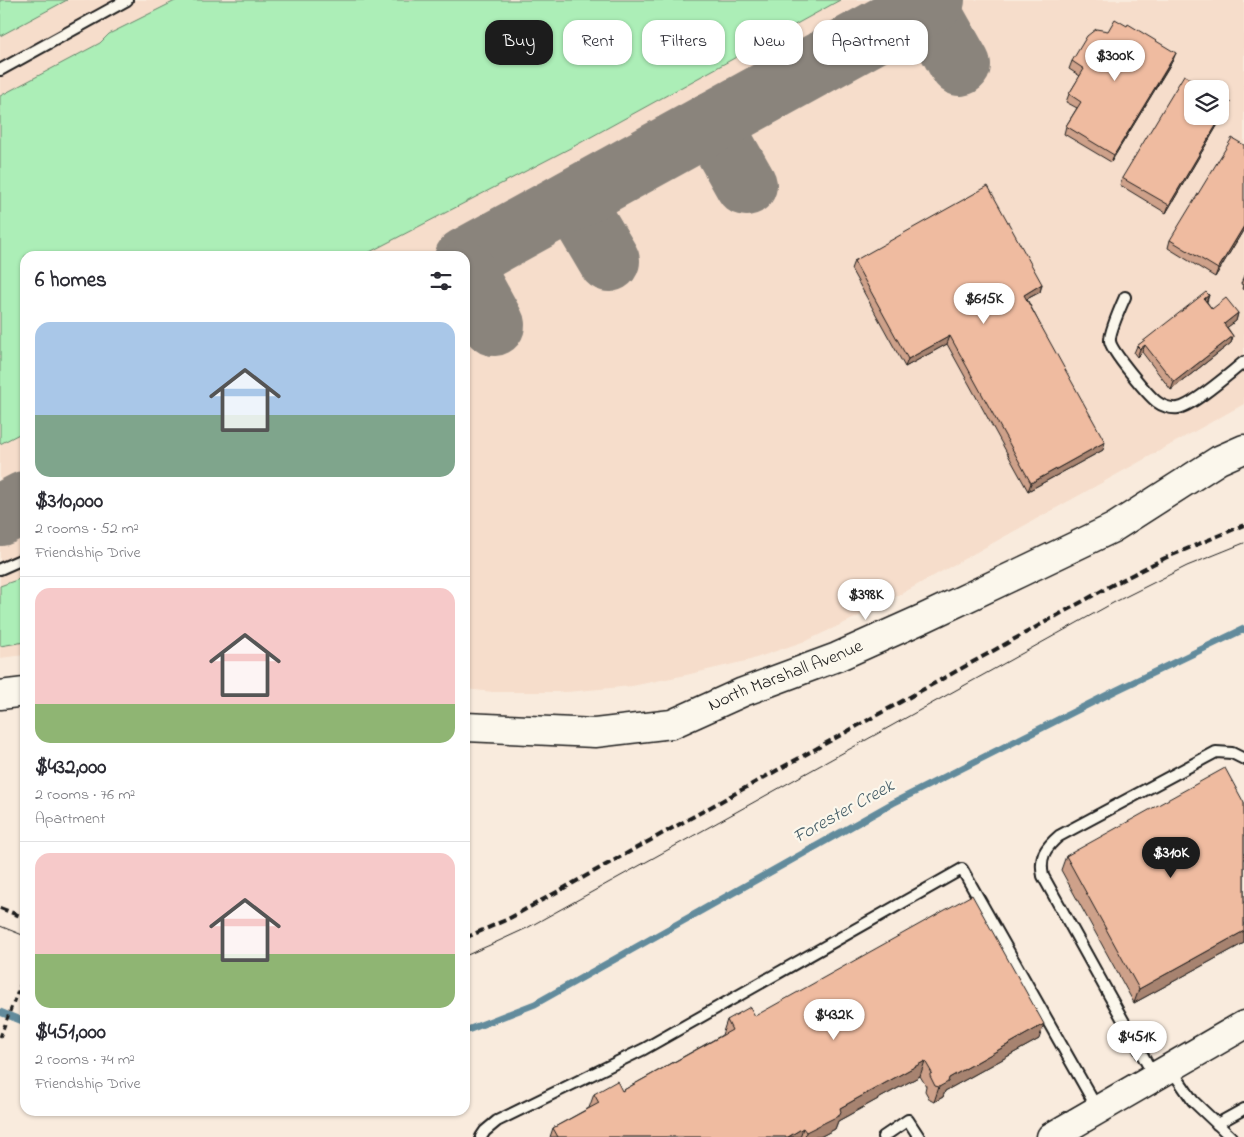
<!DOCTYPE html>
<html lang="en">
<head>
<meta charset="utf-8">
<style>
  :root { --surface:#fff; --page:#f7f7f7; --text:#2b2b33; --muted:#7c7c81; --line:#e1e1e2; --accent:#1c1c1c }
  body { margin:0; font-family:"Indie Flower",sans-serif; background:var(--page); color:var(--text); height:100vh; display:flex; flex-direction:column; font-size:19px; white-space:nowrap }
  * { box-sizing:border-box; margin:0 }
  p { font-size:16px; color:var(--muted) }
  .icon { flex:none; width:28px; height:28px; fill:none; stroke:currentColor; stroke-width:2; stroke-linecap:round; stroke-linejoin:round }
  .map { position:relative; flex:1; overflow:hidden }
  .side { position:absolute; left:20px; top:251px; width:450px; height:865px; display:flex; flex-direction:column; background:var(--surface); border-radius:15px; box-shadow:0 1px 4px #0004 }
  .side>* { flex:none }
  .guide { position:absolute; left:485px; top:20px; width:475px; height:45px; display:flex; gap:10px }
  .fabs { position:absolute; left:1184px; top:80px; display:grid; gap:10px }
  .fabs a { display:grid; place-items:center; width:45px; height:45px; border-radius:10px; background:var(--surface); box-shadow:0 1px 4px #0004; font-size:25px }
  .price { position:absolute; translate:-50% -42px; padding:0 11px; border-radius:18px; background:#fff; color:#222; font-size:16px; line-height:32px; filter:drop-shadow(0 1px 2px #0008) }
  .price::after { content:''; position:absolute; left:50%; top:30px; width:15px; height:11px; margin-left:-8px; background:inherit; clip-path:polygon(0 0,100% 0,50% 100%) }
  .price.on { background:var(--accent); color:#fff }
  ul { padding:0; list-style:none }
  li { display:grid; align-content:center; gap:10px; height:265px; padding:0 15px }
  li+li { border-top:1px solid var(--line) }
  li span { display:grid; place-items:center; height:155px; border-radius:15px; color:#555 }
  li>.icon { margin-inline-start:auto }
  span .icon { width:90px; height:90px; fill:#fffc; stroke-width:1 }
  li b { font-size:21px }
  h2 { display:flex; justify-content:space-between; align-items:center; height:60px; padding:0 15px; font-size:21px }
  .chip { padding:0 18px; border-radius:15px; background:var(--surface); box-shadow:0 1px 4px #0004; font-size:18px; line-height:45px }
  .chip.on { background:var(--accent); color:#fff }
  .map>svg:first-child { display:block }
  .built { fill:#f6ddcb; fill-rule:evenodd }
  .green { fill:#aceeb7; stroke:#64856a }
  .lines { fill:none; stroke-linecap:round; stroke-linejoin:round }
  .stream { stroke:#628b9c; stroke-width:7 }
  .taxiway { stroke:#8a847c; stroke-width:62 }
  .lane-casing { stroke:#1c1c1c; stroke-width:14 }
  .secondary-casing { stroke:#1c1c1c; stroke-width:31 }
  .path { stroke:#1c1c1c; stroke-width:3; stroke-dasharray:5 4; stroke-linecap:butt }
  .lane { stroke:#fbf7ec; stroke-width:10 }
  .secondary { stroke:#fbf7ec; stroke-width:28 }
  .tram { stroke:#1c1c1c; stroke-width:1 }
  .rail { stroke:#1c1c1c; stroke-width:4; stroke-dasharray:8 4; stroke-linecap:butt }
  .wall { fill:#cea18a; stroke:#1c1c1c }
  .shaded-wall { fill:#a78370; stroke:#1c1c1c }
  .building { fill:#efbba0; stroke:#1c1c1c }
  .labels { text-anchor:middle; dominant-baseline:central; stroke-width:4.5; stroke-linejoin:round; paint-order:stroke }
  .street-label { font-size:18px; fill:#1c1c1c; stroke:#fbf7ec }
  .water-label { font-size:19px; font-style:italic; fill:#455d67; stroke:#fbf7ec }
</style>
</head>
<body>
<div class="map">
<svg width="1244" height="1137" viewBox="0 0 1244 1137">
  <rect width="100%" height="100%" fill="#f9ebdd"/>
  <filter id="ink" filterUnits="userSpaceOnUse"><feTurbulence type="fractalNoise" baseFrequency=".02" numOctaves="2"/><feDisplacementMap in="SourceGraphic" scale="10" xChannelSelector="R" yChannelSelector="G"/><feConvolveMatrix kernelMatrix="1 2 1 2 8 2 1 2 1" color-interpolation-filters="sRGB"/></filter>
  <g filter="url(#ink)">
    <!-- built -->
    <path class="built" d="M0,0H1244V404L872,610L808,640L750,660L686,675L632,686L567,692H493L465,689V256H25V655L0,658ZM1192,89H1220V116H1192Z"/>
    <!-- green -->
    <g class="green">
      <polygon points="0,0 67,0 0,36"/>
      <polygon points="177,0 840,0 580,143 362,256 25,256 25,431 0,444 0,96 100,43 109,34"/>
      <polygon points="25,577 25,642 0,646 0,586"/>
    </g>
    <g class="lines">
      <!-- stream -->
      <g class="stream">
        <polyline points="0,1012 25,1022"/>
        <polyline points="465,1031 535,1004 893,803 1117,690 1244,629"/>
      </g>
      <!-- taxiway -->
      <g class="taxiway">
        <polyline points="926,5 960,65"/>
        <polyline points="711,123 746,185"/>
        <polyline points="573,200 609,261"/>
        <polyline points="465,259 934,0"/>
        <polyline points="465,272 494,325"/>
        <polyline points="0,515 25,502"/>
      </g>
      <defs>
        <g id="lane">
          <polyline points="0,70 127,0"/>
          <path d="M1125,297C1121,306 1109,333 1110,341C1111,351 1148,395 1157,402C1162,406 1171,409 1178,408C1193,406 1231,372 1244,362"/>
          <polyline points="0,569 25,558"/>
          <polyline points="1171,1069 1193,1101 1231,1137"/>
          <path d="M1154,1076L1043,876C1039,857 1045,848 1059,836L1216,752L1232,753L1244,759"/>
          <polyline points="1217,1124 1244,1109"/>
          <polyline points="481,1137 485,1131 497,1121 644,1049 962,869 1097,1108"/>
          <polyline points="883,1137 908,1120 919,1137"/>
        </g>
        <g id="secondary">
          <polyline points="0,695 25,692"/>
          <path id="s1" d="M465,727L595,733L672,724L743,692L837,657L924,618L1017,574L1113,528L1219,460L1244,449"/>
          <polyline points="1051,1137 1244,1025"/>
        </g>
      </defs>
      <!-- lane casing -->
      <use href="#lane" class="lane-casing"/>
      <!-- secondary casing -->
      <use href="#secondary" class="secondary-casing"/>
      <!-- path -->
      <polyline class="path" points="0,1037 25,973"/>
      <!-- lane -->
      <use href="#lane" class="lane"/>
      <!-- secondary -->
      <use href="#secondary" class="secondary"/>
      <!-- tram -->
      <g class="tram">
        <polyline points="0,926 25,936"/>
        <polyline points="465,956 490,945 527,928 1113,603 1187,566 1244,543"/>
      </g>
      <!-- rail -->
      <g class="rail">
        <polyline points="0,908 25,918"/>
        <polyline points="465,938 508,919 1114,584 1165,558 1244,525"/>
      </g>
    </g>
    <!-- wall -->
    <g class="wall">
      <polygon points="1173,60 1111,162 1064,134 1066,126 1077,108 1066,102 1069,94 1080,76 1069,69 1072,61"/>
      <polygon points="1230,102 1227,109 1166,213 1120,185 1122,178"/>
      <polygon points="1244,229 1215,277 1168,248 1170,240"/>
      <polygon points="854,261 1042,284 1040,292 1027,299 1103,450 1028,491 947,344 905,367 851,269"/>
      <polygon points="1244,275 1244,290 1242,289 1243,285 1241,284"/>
      <polygon points="1209,295 1207,302 1212,309 1238,313 1236,321 1227,327 1233,336 1231,343 1171,390 1142,352 1137,357 1134,353 1137,346"/>
      <polygon points="1244,803 1244,943 1134,1003 1061,870 1066,856"/>
      <polygon points="755,1016 1039,1039 945,1091 943,1097 934,1102 930,1100 925,1091 926,1086 920,1076 838,1121 835,1129 820,1137 550,1137 553,1128 589,1108 594,1094 622,1091 722,1035 727,1020"/>
    </g>
    <!-- shaded-wall -->
    <g class="shaded-wall">
      <polygon points="1176,53 1173,60 1111,162 1114,155"/>
      <polygon points="1230,102 1227,109 1166,213 1169,205"/>
      <polygon points="1244,226 1244,229 1215,277 1218,269"/>
      <polygon points="1042,284 1040,292 1021,302 1024,295"/>
      <polygon points="1209,295 1206,302 1204,299"/>
      <polygon points="1238,313 1236,321 1221,332 1224,324"/>
      <polygon points="950,336 947,344 905,367 908,359"/>
      <polygon points="1233,336 1231,343 1171,390 1174,382"/>
      <polygon points="1145,345 1142,352 1137,357 1140,349"/>
      <polygon points="1105,442 1103,450 1028,491 1031,483"/>
      <polygon points="1244,931 1244,943 1134,1003 1139,989"/>
      <polygon points="1044,1024 1039,1039 945,1091 943,1097 934,1102 939,1087 949,1078"/>
      <polygon points="925,1061 920,1076 838,1121 835,1129 820,1137 805,1137 806,1132 840,1108"/>
      <polygon points="803,1128 800,1137 788,1137"/>
    </g>
    <!-- building -->
    <g class="building">
      <polygon points="1115,19 1127,26 1128,24 1176,53 1114,155 1066,126 1081,102 1069,94 1084,69 1072,61 1087,36 1096,29 1108,31"/>
      <polygon points="1184,75 1208,89 1192,89 1192,116 1220,116 1220,96 1230,102 1169,205 1122,178"/>
      <polygon points="1232,138 1244,145 1244,226 1218,269 1170,240"/>
      <polygon points="988,186 1042,284 1024,295 1105,442 1031,483 950,336 908,359 854,261"/>
      <polygon points="1206,292 1209,295 1204,299 1212,309 1226,298 1238,313 1224,324 1233,336 1174,382 1145,345 1140,349 1137,346"/>
      <polygon points="1225,768 1244,803 1244,931 1139,989 1066,856"/>
      <polygon points="972,895 1044,1024 949,1078 948,1082 939,1087 935,1086 930,1076 930,1074 932,1073 925,1061 840,1108 841,1112 840,1115 806,1132 803,1128 788,1137 558,1137 553,1128 599,1103 594,1094 617,1081 622,1091 732,1030 727,1020 750,1007 755,1016"/>
    </g>
  </g>
  <g class="labels">
    <!-- street labels -->
    <g class="street-label">
      <text stroke="none"><textPath href="#s1" startOffset="331">North Marshall Avenue</textPath></text>
    </g>
    <!-- water labels -->
    <g class="water-label">
      <text transform="translate(844 812) rotate(-29)">Forester Creek</text>
    </g>
  </g>
</svg>
<div class="fabs">
<a><svg class="icon" aria-label="layers" viewBox="0 0 24 24"><path d="M12 4l9 5-9 5-9-5zM3 14l9 5 9-5"/></svg></a>
</div>
<b class="price" style="left:1115px;top:82px">$300K</b>
<b class="price" style="left:984px;top:325px">$615K</b>
<b class="price" style="left:866px;top:621px">$398K</b>
<b class="price on" style="left:1171px;top:879px">$310K</b>
<b class="price" style="left:834px;top:1041px">$432K</b>
<b class="price" style="left:1137px;top:1063px">$451K</b>
<div class="guide">
<a class="chip on">Buy</a>
<a class="chip">Rent</a>
<a class="chip">Filters</a>
<a class="chip">New</a>
<a class="chip">Apartment</a>
</div>
<section class="side">
<h2>6 homes<svg class="icon" aria-label="filters" viewBox="0 0 24 24"><path d="M4 7h16M4 17h16"/><circle cx="9" cy="7" r="2"/><circle cx="15" cy="17" r="2"/></svg></h2>
<ul>
<li><span style="background:linear-gradient(#a9c7e8 60%,#7fa58c 0)"><svg class="icon" aria-label="home" viewBox="0 0 24 24"><path d="M3 11l9-7 9 7M6 9v11h12V9"/></svg></span><div><b>$310,000</b><p>2 rooms · 52 m²</p><p>Friendship Drive</p></div></li>
<li><span style="background:linear-gradient(#f6c9c9 75%,#8fb573 0)"><svg class="icon" aria-label="home" viewBox="0 0 24 24"><path d="M3 11l9-7 9 7M6 9v11h12V9"/></svg></span><div><b>$432,000</b><p>2 rooms · 76 m²</p><p>Apartment</p></div></li>
<li><span style="background:linear-gradient(#f6c9c9 65%,#8fb573 0)"><svg class="icon" aria-label="home" viewBox="0 0 24 24"><path d="M3 11l9-7 9 7M6 9v11h12V9"/></svg></span><div><b>$451,000</b><p>2 rooms · 74 m²</p><p>Friendship Drive</p></div></li>
</ul>
</section>
</div>
</body>
</html>
